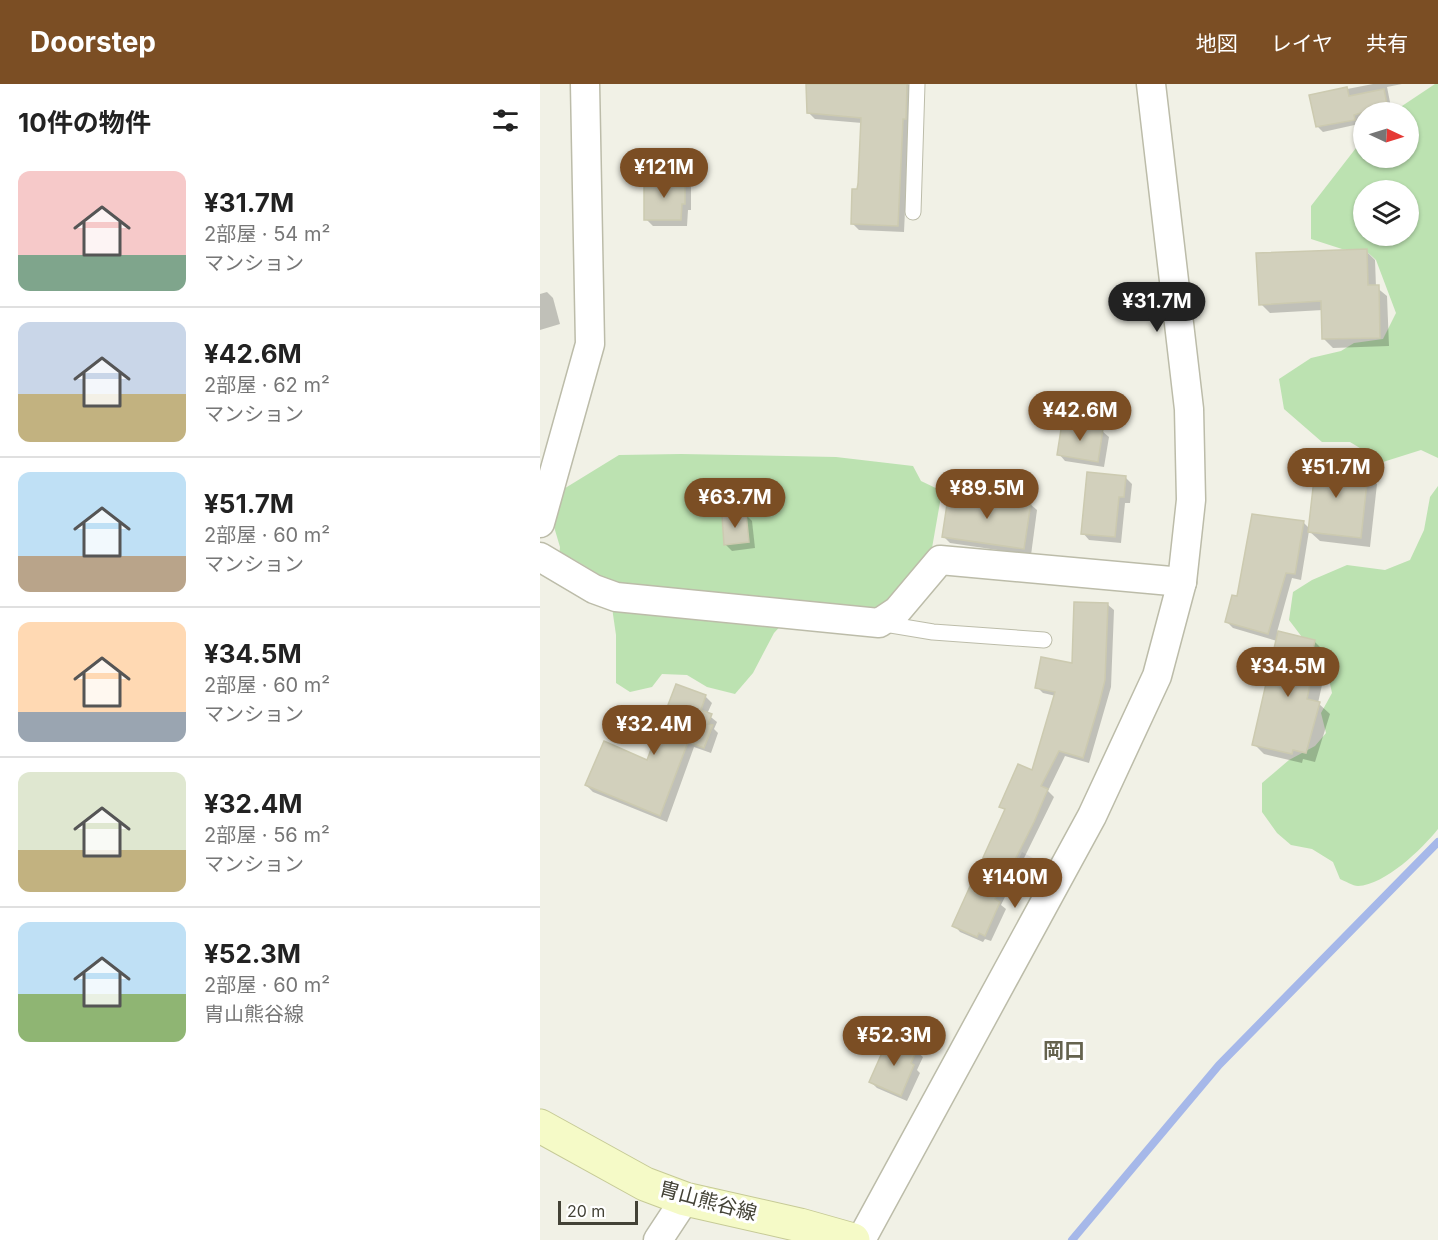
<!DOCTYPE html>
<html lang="ja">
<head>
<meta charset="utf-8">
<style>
  :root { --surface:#fff; --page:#f2f2f2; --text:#222; --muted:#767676; --line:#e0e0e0; --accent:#7b4e24 }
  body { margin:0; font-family:Inter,"Noto Sans JP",sans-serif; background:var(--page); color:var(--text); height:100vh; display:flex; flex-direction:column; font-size:22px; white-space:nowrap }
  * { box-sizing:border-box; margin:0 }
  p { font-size:20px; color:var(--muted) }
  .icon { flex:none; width:33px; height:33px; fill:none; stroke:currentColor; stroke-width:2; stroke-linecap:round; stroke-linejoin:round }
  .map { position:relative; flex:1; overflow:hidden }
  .panel { display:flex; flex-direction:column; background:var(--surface); width:540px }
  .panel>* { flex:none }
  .needle { width:39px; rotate:94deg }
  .fabs { position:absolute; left:813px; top:18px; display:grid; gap:12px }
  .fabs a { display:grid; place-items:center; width:66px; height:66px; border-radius:50%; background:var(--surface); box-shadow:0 2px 4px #0004; font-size:30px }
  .scale { position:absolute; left:18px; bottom:15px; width:80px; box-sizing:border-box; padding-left:6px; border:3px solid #434236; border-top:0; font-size:16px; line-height:21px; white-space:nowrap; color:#434236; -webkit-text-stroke:4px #fff; paint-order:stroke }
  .price { position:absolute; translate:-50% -51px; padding:0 14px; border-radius:21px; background:var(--accent); color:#fff; font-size:20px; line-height:39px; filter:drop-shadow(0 2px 3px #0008) }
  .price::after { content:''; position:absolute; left:50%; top:36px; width:18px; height:14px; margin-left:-9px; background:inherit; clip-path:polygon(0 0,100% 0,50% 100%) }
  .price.on { background:#222; color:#fff }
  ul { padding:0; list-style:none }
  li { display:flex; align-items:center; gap:18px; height:150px; padding:0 18px }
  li+li { border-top:2px solid var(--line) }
  li span { display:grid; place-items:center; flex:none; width:168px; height:120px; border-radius:12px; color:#555 }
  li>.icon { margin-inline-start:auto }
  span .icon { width:72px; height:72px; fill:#fffc; stroke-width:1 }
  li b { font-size:26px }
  h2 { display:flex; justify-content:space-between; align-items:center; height:72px; padding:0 18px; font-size:26px }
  header { display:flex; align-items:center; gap:36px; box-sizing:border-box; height:84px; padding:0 30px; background:var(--accent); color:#fff }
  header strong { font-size:28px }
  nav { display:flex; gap:33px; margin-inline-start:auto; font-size:21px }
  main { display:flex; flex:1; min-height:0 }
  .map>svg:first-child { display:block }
  .green { fill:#bce2b1; fill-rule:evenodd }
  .parking { fill:#e2e2dd }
  .shadow { fill:#0003 }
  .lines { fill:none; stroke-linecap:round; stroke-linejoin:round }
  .stream { stroke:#a6b8e9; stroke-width:8 }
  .building { fill:#d2d0bc; stroke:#cccab0; stroke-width:1.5 }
  .service-casing { stroke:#bcbca9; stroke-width:17 }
  .minor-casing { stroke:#bcbca9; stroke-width:31 }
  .secondary-casing { stroke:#c6ca96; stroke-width:35 }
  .service { stroke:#fff; stroke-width:15 }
  .minor { stroke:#fff; stroke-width:28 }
  .secondary { stroke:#f5fac7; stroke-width:33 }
  .labels { text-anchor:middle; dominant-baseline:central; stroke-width:6; stroke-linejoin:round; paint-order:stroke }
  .street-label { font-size:20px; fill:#434236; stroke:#fff }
  .neighbourhood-label { font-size:21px; font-weight:bold; fill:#65634e; stroke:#fff }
</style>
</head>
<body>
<header>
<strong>Doorstep</strong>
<nav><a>地図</a><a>レイヤ</a><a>共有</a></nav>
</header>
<main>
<section class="panel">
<h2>10件の物件<svg class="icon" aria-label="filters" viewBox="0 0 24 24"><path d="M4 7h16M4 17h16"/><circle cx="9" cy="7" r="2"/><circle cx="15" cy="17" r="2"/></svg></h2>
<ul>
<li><span style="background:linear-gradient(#f6c9c9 70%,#7fa58c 0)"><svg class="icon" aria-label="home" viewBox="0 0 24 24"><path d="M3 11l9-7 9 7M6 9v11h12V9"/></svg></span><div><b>¥31.7M</b><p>2部屋 · 54 m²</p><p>マンション</p></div></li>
<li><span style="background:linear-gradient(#c9d6e8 60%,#c2b280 0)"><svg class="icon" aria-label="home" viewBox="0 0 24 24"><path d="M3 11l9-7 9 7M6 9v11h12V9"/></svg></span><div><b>¥42.6M</b><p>2部屋 · 62 m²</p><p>マンション</p></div></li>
<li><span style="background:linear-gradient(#bfe0f5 70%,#b9a48a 0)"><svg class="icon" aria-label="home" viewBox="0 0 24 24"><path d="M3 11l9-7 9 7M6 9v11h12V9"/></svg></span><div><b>¥51.7M</b><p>2部屋 · 60 m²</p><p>マンション</p></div></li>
<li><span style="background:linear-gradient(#ffd9b3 75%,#9aa5b1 0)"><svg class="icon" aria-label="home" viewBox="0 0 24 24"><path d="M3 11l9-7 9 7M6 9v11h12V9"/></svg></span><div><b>¥34.5M</b><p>2部屋 · 60 m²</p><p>マンション</p></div></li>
<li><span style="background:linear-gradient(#dfe7d0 65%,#c2b280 0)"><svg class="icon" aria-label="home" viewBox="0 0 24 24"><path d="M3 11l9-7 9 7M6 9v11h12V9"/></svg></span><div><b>¥32.4M</b><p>2部屋 · 56 m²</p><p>マンション</p></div></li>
<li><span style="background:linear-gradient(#bfe0f5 60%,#8fb573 0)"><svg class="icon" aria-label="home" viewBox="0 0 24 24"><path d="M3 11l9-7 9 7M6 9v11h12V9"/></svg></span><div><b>¥52.3M</b><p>2部屋 · 60 m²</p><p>胄山熊谷線</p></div></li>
</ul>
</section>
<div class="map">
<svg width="898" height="1156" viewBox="0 0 898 1156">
  <rect width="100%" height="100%" fill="#f1f1e6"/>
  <!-- green -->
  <g class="green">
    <path d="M895,0H898V374L881,366L843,378L810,358H782L744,325L739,295L771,274L801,267L814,259L843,255L856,229L836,176L824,165H802L771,155V122L823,55L824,74H868V28H853ZM824,106H868V152H824Z"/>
    <polygon points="141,370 296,373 373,382 381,397 402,407 392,464 340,524 258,523 234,549 213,589 195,610 167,603 147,591 122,590 112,603 90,608 76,599 76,551 68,496 35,476 19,473 20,463 12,436 22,406 79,371"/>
    <path d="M898,402V745C882,765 845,801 818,802C813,802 805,797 800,795L793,778L772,765L751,761L737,749L722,728V699L749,676L775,662L786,649L781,629L792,609L787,586L749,536L753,508L772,496L807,481L845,486L870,476L884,446L890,413Z"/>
  </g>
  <!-- parking -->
  <polygon class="parking" points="482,768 502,779 492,797 473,787"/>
  <!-- shadow -->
  <g class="shadow">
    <polygon points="268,0 368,0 373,5 369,41 364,148 319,146 313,140 318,107 322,39 275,35 269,29"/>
    <polygon points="833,0 862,0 847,3 852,28 824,28 824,35 819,36 819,40 783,48 778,43 771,12"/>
    <polygon points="145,96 151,103 151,126 148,126 147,142 113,142 106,135"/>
    <polygon points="826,167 835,176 836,203 847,212 849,262 793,264 784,255 783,226 730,229 721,220"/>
    <polygon points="7,208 13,214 20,240 0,246 0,210"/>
    <polygon points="562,347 569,353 564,383 525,377 519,370"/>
    <polygon points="792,373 802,383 801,387 827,390 837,400 830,463 780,457 769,447 761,496 752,494 737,548 774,557 784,567 779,588 784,592 778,619 790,630 775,678 763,675 762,679 724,670 714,660 737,557 693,544 686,537 699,514 763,438 770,445 775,399 769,393"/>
    <polygon points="585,393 592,400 590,419 585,419 581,459 549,456 543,449"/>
    <polygon points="490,420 497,426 491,471 410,459 404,453"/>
    <polygon points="206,431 212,437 215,464 192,467 185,460"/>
    <polygon points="567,520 574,526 571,603 549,679 525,672 508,707 514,713 461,821 466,825 451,857 445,855 443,858 420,848 414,841 466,727 461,723 493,688 516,612 503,609 497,603 534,581"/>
    <polygon points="165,612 172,619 167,630 177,638 174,645 178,649 171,669 154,663 127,738 53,708 46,701 108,678"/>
    <polygon points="376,967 383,973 377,986 380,989 367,1017 337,1004 331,998"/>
  </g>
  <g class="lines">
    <!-- stream -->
    <polyline class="stream" points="532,1156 679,981 898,758"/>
  </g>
  <!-- building -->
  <g class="building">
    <polygon points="266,0 367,0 366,35 363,35 358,142 311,140 312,105 317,105 318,100 321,34 267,29"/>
    <polygon points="807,3 809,12 844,5 848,25 824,28 814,31 815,36 776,43 769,11"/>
    <polygon points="112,95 145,95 145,120 142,120 141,136 104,136 104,97"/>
    <polygon points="827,165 828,201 839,201 840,254 782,255 781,217 719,221 716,169"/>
    <polygon points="522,339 563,345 558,378 517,371"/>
    <polygon points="770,369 792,372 791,385 828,389 821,454 768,448 774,395 768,394"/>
    <polygon points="547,388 586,392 584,413 579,413 575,453 541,450"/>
    <polygon points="409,407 491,418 484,465 402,453"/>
    <polygon points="206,429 209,458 184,461 182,432"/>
    <polygon points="712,430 764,437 755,490 746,489 728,550 685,538 692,511 697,512"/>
    <polygon points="534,518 568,519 565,596 559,620 543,674 519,667 501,702 508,705 494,738 455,815 460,818 445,852 439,849 437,853 412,842 465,725 459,723 478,680 492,686 515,608 495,604 501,573 532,579"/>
    <polygon points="738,547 775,556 770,580 774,581 767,615 780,618 766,669 753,666 752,670 712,661"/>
    <polygon points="136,600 166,611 161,626 172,630 168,640 173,641 164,664 148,658 120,732 45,701 64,657 107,676"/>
    <polygon points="349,953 377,966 371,979 374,981 361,1012 329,998"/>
  </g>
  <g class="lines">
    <defs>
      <g id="service">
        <polyline points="373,128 377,0"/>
        <polyline points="339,539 393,548 504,556"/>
      </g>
      <g id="minor">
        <polyline points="0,439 50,260 45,0"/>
        <polyline points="0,473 54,505 76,513 339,539 357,527 400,476 642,498"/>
        <polyline points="118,1156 145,1115"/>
        <polyline points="321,1156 552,732 617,592 642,498 651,416 649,325 611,0"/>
      </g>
      <polyline id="secondary" points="0,1042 105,1100 145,1115 260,1141 313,1156"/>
    </defs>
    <!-- service casing -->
    <use href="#service" class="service-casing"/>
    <!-- minor casing -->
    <use href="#minor" class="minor-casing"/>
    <!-- secondary casing -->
    <use href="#secondary" class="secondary-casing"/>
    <!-- service -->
    <use href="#service" class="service"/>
    <!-- minor -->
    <use href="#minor" class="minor"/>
    <!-- secondary -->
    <use href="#secondary" class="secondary"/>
  </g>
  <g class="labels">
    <!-- street labels -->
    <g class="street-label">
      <text transform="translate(168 1117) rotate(15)">胄山熊谷線</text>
    </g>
    <!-- neighbourhood labels -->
    <g class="neighbourhood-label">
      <text x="524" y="966">岡口</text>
    </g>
  </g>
</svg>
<div class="fabs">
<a><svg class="needle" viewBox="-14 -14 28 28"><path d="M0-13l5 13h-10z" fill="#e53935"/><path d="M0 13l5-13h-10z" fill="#767676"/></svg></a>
<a><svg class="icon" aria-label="layers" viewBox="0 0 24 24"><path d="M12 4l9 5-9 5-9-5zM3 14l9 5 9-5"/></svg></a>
</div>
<div class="scale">20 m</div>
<b class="price" style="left:124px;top:115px">¥121M</b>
<b class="price on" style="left:617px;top:249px">¥31.7M</b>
<b class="price" style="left:540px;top:358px">¥42.6M</b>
<b class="price" style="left:796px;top:415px">¥51.7M</b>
<b class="price" style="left:447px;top:436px">¥89.5M</b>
<b class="price" style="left:195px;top:445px">¥63.7M</b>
<b class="price" style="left:748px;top:614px">¥34.5M</b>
<b class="price" style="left:114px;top:672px">¥32.4M</b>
<b class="price" style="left:475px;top:825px">¥140M</b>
<b class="price" style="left:354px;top:983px">¥52.3M</b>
</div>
</main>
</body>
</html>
